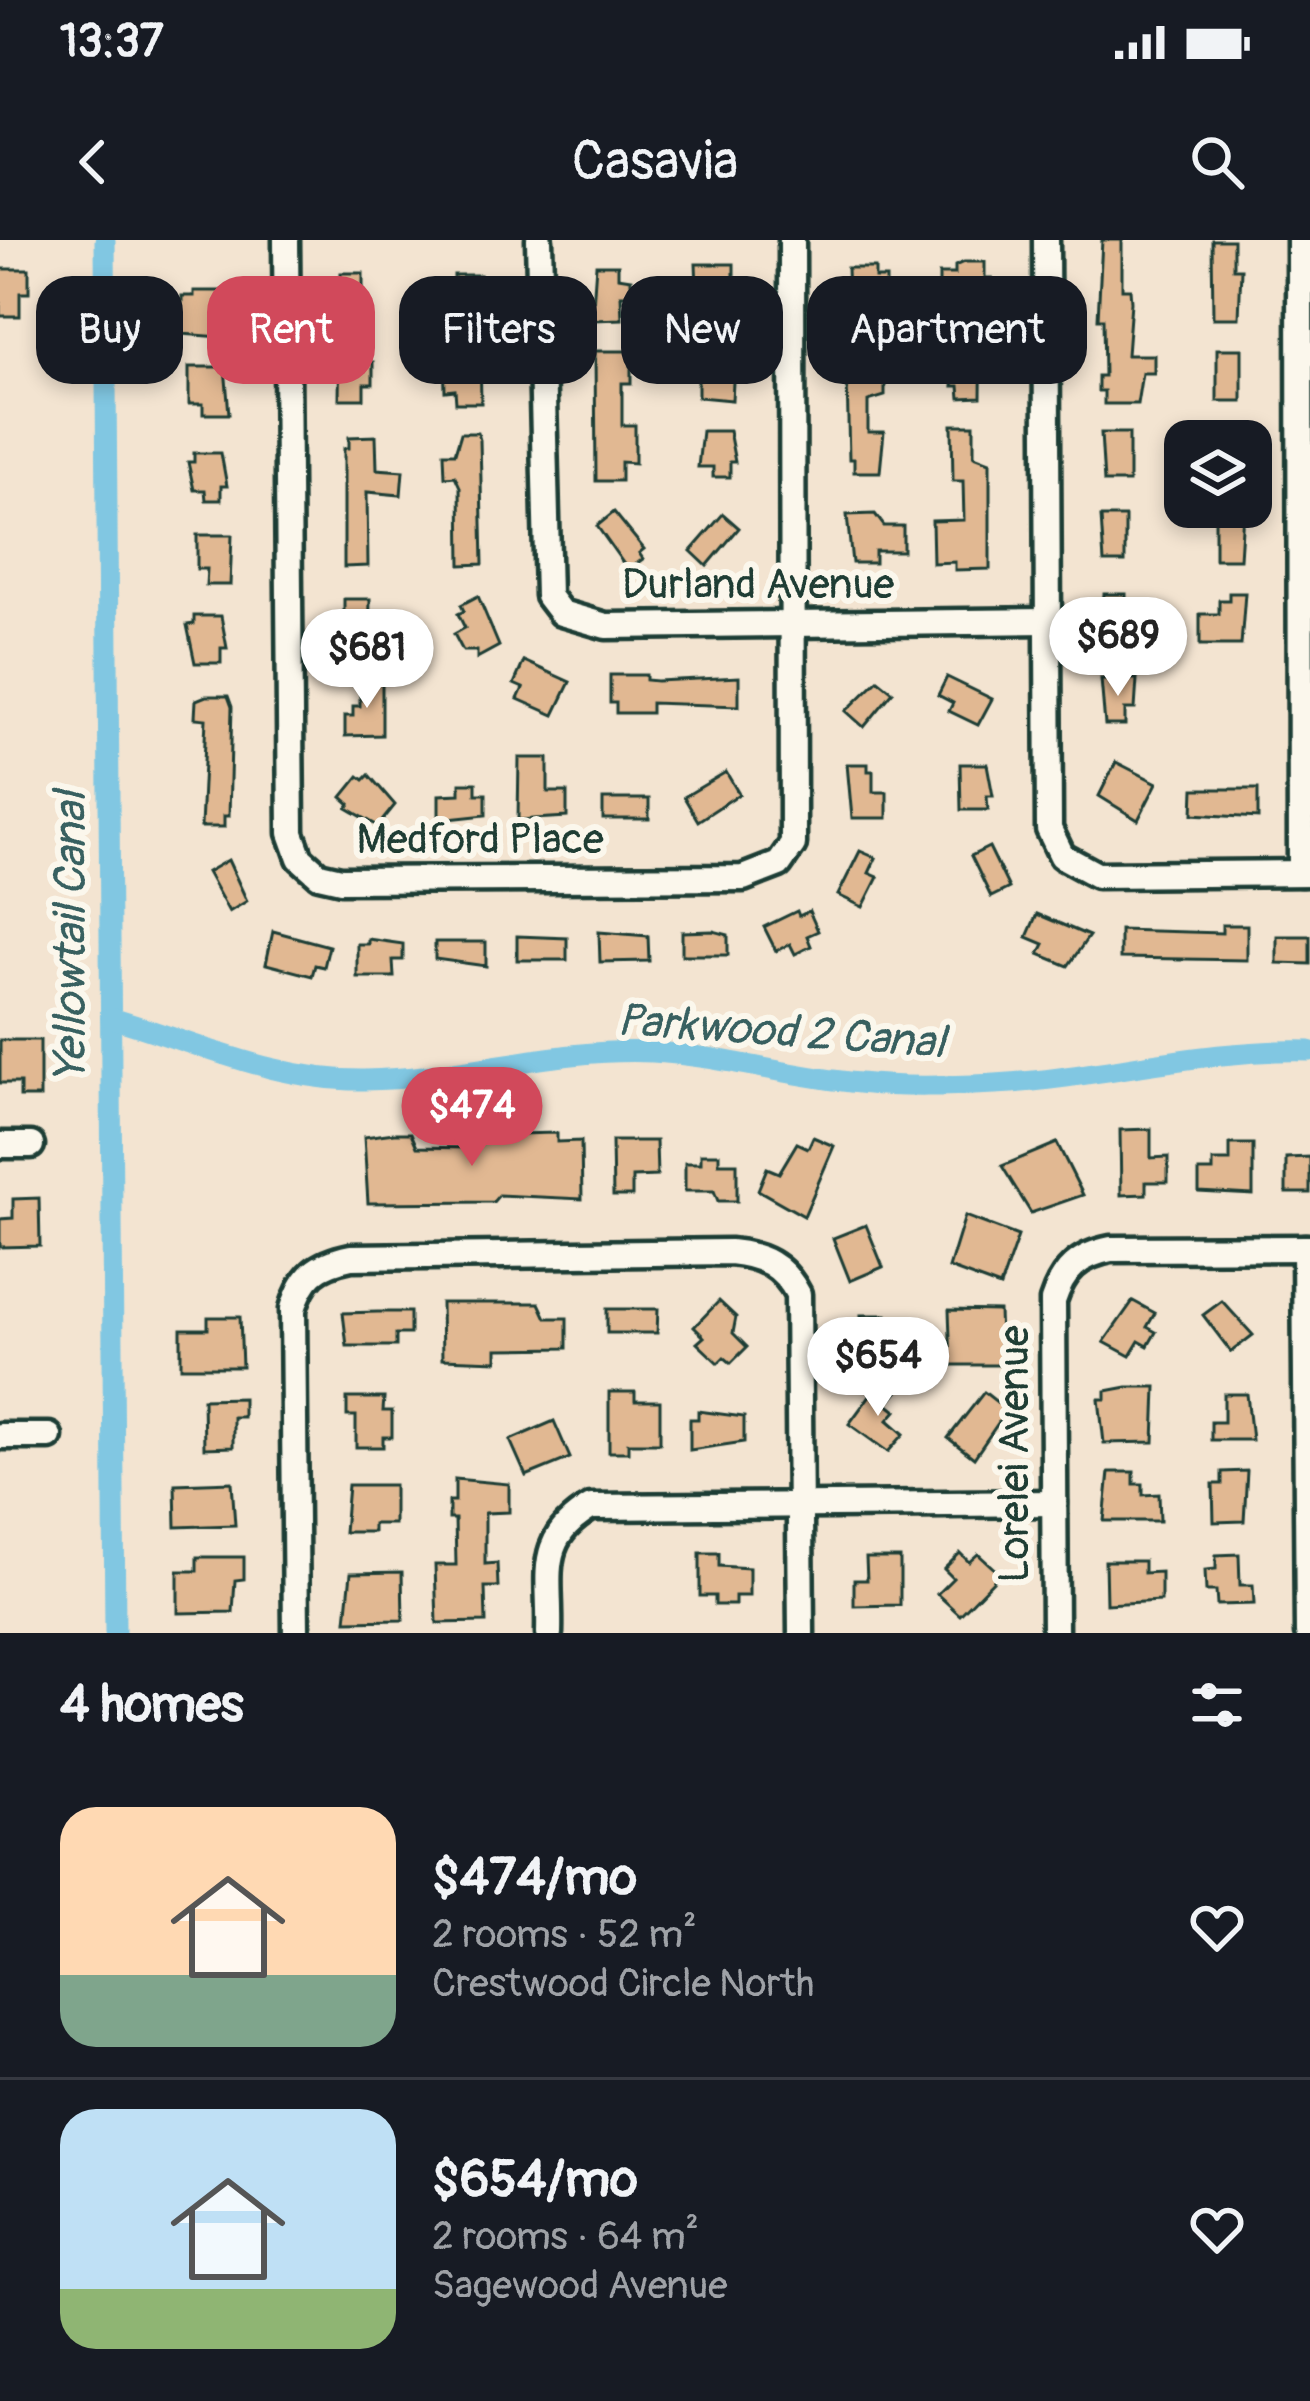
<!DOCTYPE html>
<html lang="en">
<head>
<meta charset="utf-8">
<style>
  :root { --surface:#171b24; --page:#242831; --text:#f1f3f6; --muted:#9ea1a6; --line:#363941; --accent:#d1495b }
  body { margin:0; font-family:Pangolin,sans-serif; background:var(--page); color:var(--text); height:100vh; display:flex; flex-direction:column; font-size:45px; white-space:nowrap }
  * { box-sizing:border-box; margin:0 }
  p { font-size:39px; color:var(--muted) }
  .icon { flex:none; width:66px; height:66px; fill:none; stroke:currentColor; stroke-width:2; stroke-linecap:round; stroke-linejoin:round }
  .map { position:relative; height:1393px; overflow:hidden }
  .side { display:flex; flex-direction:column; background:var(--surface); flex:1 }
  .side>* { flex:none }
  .hud { position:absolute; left:36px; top:36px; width:1239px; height:108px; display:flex; gap:24px }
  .buttons { position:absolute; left:1164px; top:180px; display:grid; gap:24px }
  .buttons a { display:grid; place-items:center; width:108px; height:108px; border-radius:24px; background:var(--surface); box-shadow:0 6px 18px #0003; font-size:60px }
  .price { position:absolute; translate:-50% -102px; padding:0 27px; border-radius:42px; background:#fff; color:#222; font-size:39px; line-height:78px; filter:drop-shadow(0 3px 6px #0008) }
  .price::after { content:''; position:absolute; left:50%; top:72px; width:36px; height:27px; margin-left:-18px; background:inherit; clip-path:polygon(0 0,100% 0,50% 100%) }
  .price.active { background:var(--accent); color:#fff }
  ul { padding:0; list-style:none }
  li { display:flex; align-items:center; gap:36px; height:300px; padding:0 60px }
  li+li { border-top:3px solid var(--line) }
  li span { display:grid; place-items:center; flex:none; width:336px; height:240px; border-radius:36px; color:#555 }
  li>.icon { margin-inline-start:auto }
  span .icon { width:144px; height:144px; fill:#fffc; stroke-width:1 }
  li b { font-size:51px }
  h2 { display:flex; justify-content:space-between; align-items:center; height:144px; padding:0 60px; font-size:51px }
  .tag { padding:0 42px; border-radius:36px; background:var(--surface); box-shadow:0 6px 18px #0003; font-size:42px; line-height:108px }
  .tag.active { background:var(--accent); color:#fff }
  .status { display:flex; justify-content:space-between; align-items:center; height:84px; padding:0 60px; background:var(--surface); direction:ltr }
  .status svg { height:33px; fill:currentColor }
  header { display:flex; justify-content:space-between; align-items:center; height:156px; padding:0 60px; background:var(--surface); font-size:54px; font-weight:600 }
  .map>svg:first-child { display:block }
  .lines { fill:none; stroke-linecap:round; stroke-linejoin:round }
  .canal { stroke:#81c7e2; stroke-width:21 }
  .building { fill:#e1b892; stroke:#1f3d34; stroke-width:3 }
  .minor-casing { stroke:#1f3d34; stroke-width:33 }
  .minor { stroke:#fbf7ec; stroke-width:24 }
  .labels { text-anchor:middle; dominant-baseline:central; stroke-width:12; stroke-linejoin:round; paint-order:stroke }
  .street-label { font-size:42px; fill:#1f3d34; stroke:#fbf7ec }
  .water-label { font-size:45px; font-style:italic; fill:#386060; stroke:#fbf7ec }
</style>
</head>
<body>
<div class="status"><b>13:37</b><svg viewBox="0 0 49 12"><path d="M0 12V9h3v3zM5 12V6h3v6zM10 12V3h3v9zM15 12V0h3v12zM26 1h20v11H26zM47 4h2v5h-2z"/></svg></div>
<header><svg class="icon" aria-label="back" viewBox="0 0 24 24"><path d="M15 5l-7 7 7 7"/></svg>Casavia<svg class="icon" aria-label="search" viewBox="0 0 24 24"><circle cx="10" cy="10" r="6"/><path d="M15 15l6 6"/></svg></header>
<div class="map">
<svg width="1310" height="1393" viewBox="0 0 1310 1393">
  <rect width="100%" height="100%" fill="#f3e4d1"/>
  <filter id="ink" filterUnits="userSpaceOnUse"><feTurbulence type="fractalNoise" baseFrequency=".00833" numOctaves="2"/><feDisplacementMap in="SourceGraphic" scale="24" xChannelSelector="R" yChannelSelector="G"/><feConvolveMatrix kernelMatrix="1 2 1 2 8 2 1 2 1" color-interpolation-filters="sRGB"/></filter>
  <g filter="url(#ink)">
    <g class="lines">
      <!-- canal -->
      <g class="canal">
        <polyline points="105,0 115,1393"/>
        <path d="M111,778C195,802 275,841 364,840C461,839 556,807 653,812C723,816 790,837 859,843C904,848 950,846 995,844C1101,838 1203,808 1310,811"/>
      </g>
    </g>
    <!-- building -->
    <g class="building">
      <polygon points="1102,0 1122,0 1122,49 1130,49 1131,62 1127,115 1154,115 1154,133 1142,133 1137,164 1104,164 1104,151 1098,151 1098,136 1104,136 1103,79 1098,79"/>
      <polygon points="1212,0 1233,0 1233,29 1241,29 1239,78 1213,78"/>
      <polygon points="964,22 985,22 985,38 992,38 990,77 982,77 981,157 960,158 959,146 953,146 961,65 939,65 939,34 955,34 955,26"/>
      <polygon points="696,24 734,24 734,43 724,44 720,81 697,81 697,69 686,69 686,45 697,45"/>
      <polygon points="596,25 618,25 618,37 631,39 631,55 621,55 622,79 592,80"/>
      <polygon points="847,28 875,28 875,38 886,38 886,77 875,77 874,122 885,122 885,156 868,161 868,192 884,192 880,232 854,232 854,219 849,219 847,140 840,140 840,119 847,119 850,106"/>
      <polygon points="0,29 29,29 29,53 20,53 20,76 0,76"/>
      <polygon points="341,33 363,33 363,112 364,122 373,122 373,144 364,144 364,159 339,159"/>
      <polygon points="454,35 480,35 476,82 444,82 444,60 454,60"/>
      <polygon points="194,51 221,51 221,62 227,62 221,97 182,94 182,56 194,56"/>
      <polygon points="710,106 735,106 732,160 698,157 698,139 710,139"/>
      <rect x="1217" y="109" width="25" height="52"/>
      <polygon points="595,111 631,111 631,143 622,143 622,185 635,185 635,223 621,222 621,241 596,241"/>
      <polygon points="480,112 481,163 456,163 455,150 445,151 444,113"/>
      <polygon points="189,127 225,127 229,174 203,174 203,164 189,164"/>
      <polygon points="952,185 974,185 974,216 990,222 990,329 955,330 955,322 933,323 932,281 964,280 963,241 953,241"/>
      <polygon points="702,191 729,191 735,222 730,222 730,237 713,237 713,227 698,227"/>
      <polygon points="461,193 478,193 480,200 483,324 461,325 460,247 455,236 445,237 444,213 455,213"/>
      <polygon points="1101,193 1129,193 1129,242 1104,242"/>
      <polygon points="376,196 377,229 403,231 401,255 367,252 368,326 344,327 344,208 349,208 349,197"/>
      <polygon points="194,213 221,213 227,246 221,246 221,260 206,260 205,250 194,250 188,222 194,222"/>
      <polygon points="614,272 644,309 639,313 643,319 628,330 597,286"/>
      <polygon points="1215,272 1243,272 1240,319 1215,319"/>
      <polygon points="723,274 739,288 707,326 691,311"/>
      <polygon points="875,274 884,286 903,286 903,311 875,311 875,323 852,323 847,275"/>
      <polygon points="1101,277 1125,277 1125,322 1104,322"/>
      <polygon points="197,295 232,295 230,345 206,345 207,329 197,329"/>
      <polygon points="1229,353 1245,353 1241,405 1200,405 1200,374 1219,374 1219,360 1229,360"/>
      <polygon points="1104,354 1126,354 1126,401 1100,401"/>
      <polygon points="478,356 499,406 477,418 477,411 463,411 454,394 465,388 458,374 464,371 461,365"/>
      <polygon points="344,359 370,359 369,410 344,409 344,399 330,399 344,384"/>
      <polygon points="194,376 221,376 227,408 221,408 221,423 195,423 187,385 194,384"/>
      <polygon points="524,421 570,442 554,475 518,459 523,448 514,444"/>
      <polygon points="610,435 646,435 646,440 657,441 739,437 739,466 651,463 651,473 616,473 616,463 610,463"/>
      <polygon points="947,437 992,459 978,485 949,471 953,463 938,455"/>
      <polygon points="382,439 382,495 345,496 345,476 353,476 353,466 360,466 360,440"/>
      <polygon points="1101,439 1137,439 1135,469 1125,469 1125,485 1105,485"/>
      <polygon points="878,440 893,452 864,487 846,471"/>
      <polygon points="206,456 228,456 232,467 229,576 224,576 224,587 201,587 206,479 195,478 196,460"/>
      <polygon points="519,518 548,518 548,552 567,552 567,577 518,580"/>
      <polygon points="1116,522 1157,543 1138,580 1099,556"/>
      <polygon points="847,524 868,524 868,531 873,531 873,552 887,552 887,578 852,578"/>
      <polygon points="960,524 987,524 993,556 987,556 988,570 961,570"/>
      <polygon points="726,532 739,554 698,581 684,557"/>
      <polygon points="369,535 395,565 378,586 347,568 350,564 342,557 359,536 364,540"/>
      <polygon points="460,543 476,543 476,554 486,554 486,575 439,580 439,555 460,554"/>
      <polygon points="1194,549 1258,549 1258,578 1193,574"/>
      <rect x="603" y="559" width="46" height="20"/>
      <polygon points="989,607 1009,648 991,657 971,616"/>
      <polygon points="860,611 876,618 869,633 878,637 863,667 838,655"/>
      <polygon points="228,620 247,661 229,672 207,632"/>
      <polygon points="797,671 799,676 809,671 818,691 807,696 811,706 795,714 790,704 776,711 764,687"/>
      <polygon points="1037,674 1089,696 1068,726 1039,714 1044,704 1027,697"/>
      <polygon points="1222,685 1247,685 1247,720 1120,718 1120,690 1222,693"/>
      <polygon points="273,691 329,706 324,727 315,725 312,736 266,724"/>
      <polygon points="713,691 728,695 728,715 682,715 682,692"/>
      <polygon points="599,692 648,696 649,721 600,722"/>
      <polygon points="517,696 567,698 567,720 517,720"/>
      <polygon points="1277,696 1310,696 1310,724 1277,723"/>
      <polygon points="368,699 403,704 403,720 393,720 394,737 357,737 357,704 368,704"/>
      <polygon points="435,702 486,702 486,726 435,719"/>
      <polygon points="0,800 40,800 40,857 20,857 20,843 0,843"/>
      <polygon points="1151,889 1151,918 1168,917 1168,942 1146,942 1146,954 1121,955 1120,890"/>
      <polygon points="394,893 411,893 417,907 468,908 468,895 557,893 557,902 581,901 582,959 499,955 493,962 368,963 364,897"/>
      <polygon points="813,897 834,906 804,976 758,950 767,928 779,933 797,903 808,908"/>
      <polygon points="612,901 656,901 657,936 632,937 632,956 613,956"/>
      <polygon points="1057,903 1083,955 1031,973 1002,926"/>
      <polygon points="1230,904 1253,904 1253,955 1199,952 1199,931 1213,931 1213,921 1230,921"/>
      <polygon points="701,914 719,914 719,923 737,923 737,961 718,961 714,951 685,951 685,923 701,923"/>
      <polygon points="1310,917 1310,953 1286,953 1286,918"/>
      <polygon points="39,958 40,1006 0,1007 0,979 13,978 13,959"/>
      <polygon points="965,976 1018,996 1000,1047 949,1028"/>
      <polygon points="866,985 883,1027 850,1041 833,998"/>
      <polygon points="719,1061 736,1077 733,1093 747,1107 731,1123 724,1117 718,1123 697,1103 704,1097 694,1087"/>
      <polygon points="1133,1061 1155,1073 1147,1087 1156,1092 1148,1106 1139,1101 1130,1116 1104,1102"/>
      <polygon points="1222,1061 1253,1095 1231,1112 1203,1075"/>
      <polygon points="441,1063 539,1063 546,1078 567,1078 567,1108 497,1109 497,1121 442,1119"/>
      <polygon points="607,1069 658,1069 657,1093 607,1093"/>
      <polygon points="949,1070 999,1071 1001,1125 951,1125"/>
      <polygon points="378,1072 410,1072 410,1094 396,1094 396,1106 347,1106 343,1073"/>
      <polygon points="861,1075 886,1075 886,1091 895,1091 896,1121 850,1122 849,1096 862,1096"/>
      <polygon points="208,1077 240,1077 242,1127 181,1127 181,1089 208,1089"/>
      <polygon points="886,1143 897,1152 887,1164 896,1171 888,1180 904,1194 888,1212 849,1184 873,1151"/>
      <polygon points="1127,1147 1156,1147 1154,1202 1104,1203 1099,1159 1106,1159 1106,1151"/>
      <polygon points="609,1152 635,1152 635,1161 660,1161 660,1203 628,1203 628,1212 609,1212"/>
      <polygon points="984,1152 1007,1170 974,1218 948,1198"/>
      <polygon points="1224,1154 1247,1154 1252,1200 1211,1200 1211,1182 1224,1182"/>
      <polygon points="243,1158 243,1177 233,1177 233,1207 204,1208 203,1159"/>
      <polygon points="347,1158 384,1158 383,1171 392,1171 392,1197 383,1197 383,1207 356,1207 356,1176 347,1176"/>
      <polygon points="698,1171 744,1177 744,1202 690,1210 690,1179 698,1179"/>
      <polygon points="554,1181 570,1218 526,1236 510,1200"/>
      <polygon points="1247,1231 1244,1281 1214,1282 1213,1244 1222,1244 1222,1232"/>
      <polygon points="1109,1232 1134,1232 1134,1244 1143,1244 1143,1255 1159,1254 1160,1281 1104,1281"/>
      <polygon points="455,1239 509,1244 509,1272 485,1273 485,1324 497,1323 498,1347 485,1347 486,1382 437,1383 435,1325 456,1325 455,1279 449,1279 449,1261 455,1261"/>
      <polygon points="232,1242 235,1285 176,1287 175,1244"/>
      <polygon points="348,1245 394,1245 394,1284 373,1284 373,1292 344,1292"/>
      <polygon points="700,1313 719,1313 719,1326 749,1328 749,1356 735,1356 735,1365 715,1365 715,1356 700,1356"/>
      <polygon points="960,1313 969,1322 978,1314 1000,1334 960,1375 937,1354 953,1338 944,1329"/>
      <polygon points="1239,1314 1240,1345 1253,1345 1254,1364 1217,1365 1216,1351 1206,1351 1205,1330 1216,1329 1216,1315"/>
      <polygon points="197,1317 244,1317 244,1339 235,1340 233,1372 178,1373 178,1331 197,1331"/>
      <polygon points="866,1318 900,1318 900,1365 854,1366 854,1340 867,1340"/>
      <polygon points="1105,1321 1144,1321 1144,1333 1161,1332 1161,1361 1106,1364"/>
      <polygon points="402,1332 403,1380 346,1381 351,1333"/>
    </g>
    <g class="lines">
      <defs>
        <g id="minor">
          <polyline points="286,0 291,593 300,618 319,635 341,640 743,638 779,624 793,604 792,0"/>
          <polyline points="539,0 548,356 561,373 606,386 1047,381"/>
          <polyline points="1046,0 1049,589 1062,616 1097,635 1310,633"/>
          <polyline points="1300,0 1301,633"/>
          <polyline points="0,905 31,905"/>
          <polyline points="1305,1008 1308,1393"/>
          <polyline points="0,1196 49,1196"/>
          <path d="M296,1393L293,1069C303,1035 317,1024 351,1017L730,1012C762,1015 783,1025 798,1054L801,1393"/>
          <path d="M549,1393C551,1334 535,1300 591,1267L1054,1263"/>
          <path d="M1055,1393L1053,1061C1063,1030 1079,1015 1111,1009L1310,1008"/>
        </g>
      </defs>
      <!-- minor casing -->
      <use href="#minor" class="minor-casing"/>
      <!-- minor -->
      <use href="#minor" class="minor"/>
    </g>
  </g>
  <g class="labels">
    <!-- street labels -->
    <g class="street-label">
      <text x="758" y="345">Durland Avenue</text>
      <text x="480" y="600">Medford Place</text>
      <text transform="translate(1015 1214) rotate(-90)">Lorelei Avenue</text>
    </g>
    <!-- water labels -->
    <g class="water-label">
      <text transform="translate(71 697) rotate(-90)">Yellowtail Canal</text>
      <text transform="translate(781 792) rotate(4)">Parkwood 2 Canal</text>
    </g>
  </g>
</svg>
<div class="buttons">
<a><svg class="icon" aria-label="layers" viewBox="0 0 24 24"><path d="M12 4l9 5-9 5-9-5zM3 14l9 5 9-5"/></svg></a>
</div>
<b class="price" style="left:1118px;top:459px">$689</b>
<b class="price" style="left:367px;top:471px">$681</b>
<b class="price active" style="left:472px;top:929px">$474</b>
<b class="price" style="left:878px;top:1179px">$654</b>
<div class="hud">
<a class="tag">Buy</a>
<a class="tag active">Rent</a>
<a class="tag">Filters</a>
<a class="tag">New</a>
<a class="tag">Apartment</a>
</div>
</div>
<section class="side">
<h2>4 homes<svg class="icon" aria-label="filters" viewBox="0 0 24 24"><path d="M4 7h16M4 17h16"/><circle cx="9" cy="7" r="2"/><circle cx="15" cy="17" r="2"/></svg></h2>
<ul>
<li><span style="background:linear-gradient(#ffd9b3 70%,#7fa58c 0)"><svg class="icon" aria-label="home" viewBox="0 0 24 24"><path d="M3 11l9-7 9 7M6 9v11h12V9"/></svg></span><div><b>$474/mo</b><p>2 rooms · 52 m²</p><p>Crestwood Circle North</p></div><svg class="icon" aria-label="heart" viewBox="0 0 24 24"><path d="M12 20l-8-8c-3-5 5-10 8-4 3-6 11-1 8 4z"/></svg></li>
<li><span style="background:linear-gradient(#bfe0f5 75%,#8fb573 0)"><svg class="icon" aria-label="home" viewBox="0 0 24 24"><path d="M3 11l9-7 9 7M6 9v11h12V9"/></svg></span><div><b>$654/mo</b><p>2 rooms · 64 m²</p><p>Sagewood Avenue</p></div><svg class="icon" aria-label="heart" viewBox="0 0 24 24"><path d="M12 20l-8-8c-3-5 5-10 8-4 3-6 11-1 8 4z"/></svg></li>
</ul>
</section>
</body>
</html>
